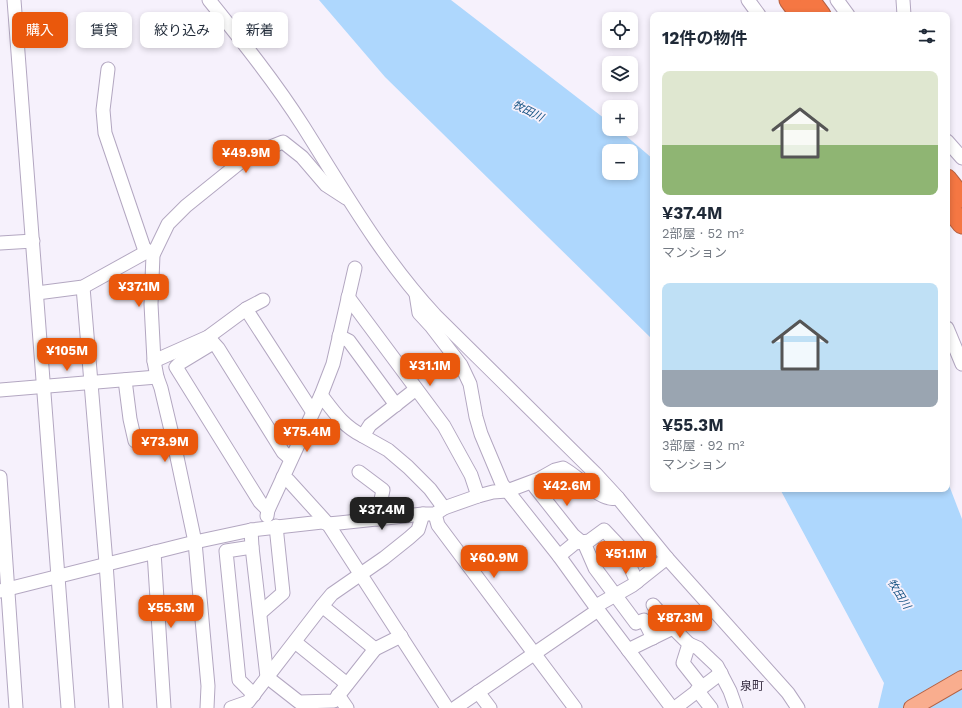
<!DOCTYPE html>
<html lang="ja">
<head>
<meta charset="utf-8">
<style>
  :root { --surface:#fff; --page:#f2f2f3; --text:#1f2937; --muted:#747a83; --accent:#ea580c }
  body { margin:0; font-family:"Work Sans","Noto Sans JP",sans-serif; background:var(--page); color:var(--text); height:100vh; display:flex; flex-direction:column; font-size:15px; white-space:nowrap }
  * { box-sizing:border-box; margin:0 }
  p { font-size:13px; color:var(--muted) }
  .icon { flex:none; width:22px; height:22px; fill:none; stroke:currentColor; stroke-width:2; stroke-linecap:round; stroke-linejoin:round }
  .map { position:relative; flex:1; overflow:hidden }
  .panel { position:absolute; left:650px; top:12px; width:300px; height:480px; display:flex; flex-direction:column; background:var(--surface); border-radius:8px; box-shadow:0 2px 6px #0003 }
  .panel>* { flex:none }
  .guide { position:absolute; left:12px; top:12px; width:380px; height:36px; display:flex; gap:8px }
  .tools { position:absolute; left:602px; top:12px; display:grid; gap:8px }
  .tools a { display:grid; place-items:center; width:36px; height:36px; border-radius:8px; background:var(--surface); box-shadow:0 2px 6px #0003; font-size:20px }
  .price { position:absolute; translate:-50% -34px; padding:0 9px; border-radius:8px; background:var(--accent); color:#fff; font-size:13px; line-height:26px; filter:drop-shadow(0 1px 2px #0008) }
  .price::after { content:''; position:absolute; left:50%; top:24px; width:12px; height:9px; margin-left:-6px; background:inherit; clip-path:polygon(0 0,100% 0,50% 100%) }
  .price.current { background:#222; color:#fff }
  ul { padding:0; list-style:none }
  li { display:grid; align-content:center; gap:8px; height:212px; padding:0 12px }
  li span { display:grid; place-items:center; height:124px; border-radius:8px; color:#555 }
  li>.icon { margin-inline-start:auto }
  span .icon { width:72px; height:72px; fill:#fffc; stroke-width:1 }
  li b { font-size:17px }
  h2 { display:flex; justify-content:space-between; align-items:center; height:48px; padding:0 12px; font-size:17px }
  .pill { padding:0 14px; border-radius:8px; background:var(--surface); box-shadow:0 2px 6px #0003; font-size:14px; line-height:36px }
  .pill.current { background:var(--accent); color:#fff }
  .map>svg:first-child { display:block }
  .water { fill:#aed7fd; fill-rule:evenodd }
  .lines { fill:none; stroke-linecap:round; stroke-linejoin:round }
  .minor-casing { stroke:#b3a7c1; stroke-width:15 }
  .major-casing { stroke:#b56143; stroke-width:18 }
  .highway-casing { stroke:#b56143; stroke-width:21 }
  .minor { stroke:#fff; stroke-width:13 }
  .major { stroke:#f9ad8e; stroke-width:16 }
  .highway { stroke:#f57743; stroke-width:19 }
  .labels { text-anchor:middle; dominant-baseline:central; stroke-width:3.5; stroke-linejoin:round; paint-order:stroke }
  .water-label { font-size:11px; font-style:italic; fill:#195585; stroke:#f6f1fc }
  .quarter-label { font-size:12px; fill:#372d41; stroke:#f6f1fc }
</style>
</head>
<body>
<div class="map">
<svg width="962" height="708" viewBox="0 0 962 708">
  <rect width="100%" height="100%" fill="#f6f1fc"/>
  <!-- water -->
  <g class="water">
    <path d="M319,0H451L609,122V129H618L653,159V340L385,77ZM609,151H631V173H609Z"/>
    <polygon points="947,480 962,519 962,708 878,708 884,683 780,489 947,489"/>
  </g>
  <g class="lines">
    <defs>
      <g id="minor">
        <polyline points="14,0 68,708"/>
        <path d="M209,0C242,41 275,82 303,126C344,191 382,258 435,315L595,473L618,498L667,558L788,693L798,708"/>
        <polyline points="748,0 759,15"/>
        <polyline points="837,0 848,15"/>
        <polyline points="903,0 904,15"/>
        <polyline points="108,69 103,110 105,133 144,248 153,255"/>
        <polyline points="947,141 962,158"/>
        <polyline points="0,243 33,241"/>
        <polyline points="83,287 106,563 116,708"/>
        <polyline points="37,293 83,287 148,251"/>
        <polyline points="416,294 419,313 431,326 461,365 470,384 476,417 481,434 502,484 559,556 598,610 672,708"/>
        <polyline points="348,297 444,426 471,475 478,496"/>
        <polyline points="246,309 312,411"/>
        <polyline points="947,328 962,364"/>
        <polyline points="339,336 349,341 396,405"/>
        <polyline points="208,337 218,348 283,452 291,459"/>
        <polyline points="213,343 180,363 176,367 260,502 268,510"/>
        <polyline points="154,361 208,337 246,309 263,300"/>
        <polyline points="125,380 130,419 135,441"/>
        <polyline points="416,389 370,425 363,436 388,450 408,467 430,489 444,508"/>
        <polyline points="0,390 157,377"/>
        <polyline points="321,395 333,364 355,268"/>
        <polyline points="359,472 383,490 377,519"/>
        <polyline points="0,477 16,708"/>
        <polyline points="283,477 289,481 328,524 447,708"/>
        <polyline points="535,487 573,535 585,545 595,568 636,623 644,620 653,638"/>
        <polyline points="435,514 438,525 575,708"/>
        <path d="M267,516L268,510L321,395C334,412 343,426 363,436"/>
        <polyline points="251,530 252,547 267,677 299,702 334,701 375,649 401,636"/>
        <polyline points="252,547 226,551 239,680 254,695"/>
        <polyline points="154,552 164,708"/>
        <polyline points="559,556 575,543 589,541 604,530 622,549 637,582"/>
        <path d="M0,591L195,542L251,530L322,522L328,524L339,523L423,514H435L444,508L478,496L493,492L507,491L539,479L555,470L563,468C576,475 595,495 609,498C612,499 615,498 618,498"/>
        <polyline points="322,606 375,649"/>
        <polyline points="596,606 633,585 667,558"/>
        <polyline points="260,613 283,593 276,526"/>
        <polyline points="673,628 689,644 683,663 702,687"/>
        <polyline points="295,642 347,684"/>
        <polyline points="689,644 698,648 717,666 730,691 736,708"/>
        <polyline points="628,650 673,628 653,605"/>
        <polyline points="697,690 711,708"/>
        <polyline points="478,692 490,708"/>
        <polyline points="338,695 347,708"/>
        <polyline points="207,708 208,686 195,542 174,443 161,388 157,377 154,361 151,304 153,255 168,224 186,206 248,156 283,142 302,157 326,185 346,198"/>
        <polyline points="231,708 248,702 322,606 332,594 384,558 409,538 418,530 423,514"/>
        <polyline points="455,708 598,610"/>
        <polyline points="675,708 721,673"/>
      </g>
      <polyline id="major" points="912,708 962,679"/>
      <g id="highway">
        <polyline points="789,0 800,15"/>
        <polyline points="810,0 821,15"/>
        <polyline points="947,179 962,198"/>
        <polyline points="947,205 962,224"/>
      </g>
    </defs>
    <!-- minor casing -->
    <use href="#minor" class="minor-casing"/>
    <!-- major casing -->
    <use href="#major" class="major-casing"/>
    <!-- highway casing -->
    <use href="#highway" class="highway-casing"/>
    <!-- minor -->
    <use href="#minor" class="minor"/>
    <!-- major -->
    <use href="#major" class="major"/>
    <!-- highway -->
    <use href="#highway" class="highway"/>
  </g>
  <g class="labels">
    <!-- water labels -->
    <g class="water-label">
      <text transform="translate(528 111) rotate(27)">牧田川</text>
      <text transform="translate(899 594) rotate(58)">牧田川</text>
    </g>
    <!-- quarter labels -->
    <g class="quarter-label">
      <text x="752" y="686">泉町</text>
    </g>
  </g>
</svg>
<div class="tools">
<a><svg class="icon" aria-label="locate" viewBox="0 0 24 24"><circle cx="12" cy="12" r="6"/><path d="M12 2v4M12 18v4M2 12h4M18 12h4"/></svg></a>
<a><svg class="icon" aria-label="layers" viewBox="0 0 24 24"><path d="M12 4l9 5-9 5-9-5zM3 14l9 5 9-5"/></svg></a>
<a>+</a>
<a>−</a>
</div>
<b class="price" style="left:246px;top:174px">¥49.9M</b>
<b class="price" style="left:139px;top:308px">¥37.1M</b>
<b class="price" style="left:67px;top:372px">¥105M</b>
<b class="price" style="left:430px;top:387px">¥31.1M</b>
<b class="price" style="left:307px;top:453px">¥75.4M</b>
<b class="price" style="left:165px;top:463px">¥73.9M</b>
<b class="price" style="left:567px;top:507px">¥42.6M</b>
<b class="price current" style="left:382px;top:531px">¥37.4M</b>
<b class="price" style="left:626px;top:575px">¥51.1M</b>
<b class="price" style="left:494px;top:579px">¥60.9M</b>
<b class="price" style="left:171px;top:629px">¥55.3M</b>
<b class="price" style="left:680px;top:639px">¥87.3M</b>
<div class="guide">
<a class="pill current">購入</a>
<a class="pill">賃貸</a>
<a class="pill">絞り込み</a>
<a class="pill">新着</a>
</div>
<section class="panel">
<h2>12件の物件<svg class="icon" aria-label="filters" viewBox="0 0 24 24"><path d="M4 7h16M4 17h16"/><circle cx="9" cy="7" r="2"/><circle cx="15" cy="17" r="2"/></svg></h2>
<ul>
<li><span style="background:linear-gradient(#dfe7d0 60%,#8fb573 0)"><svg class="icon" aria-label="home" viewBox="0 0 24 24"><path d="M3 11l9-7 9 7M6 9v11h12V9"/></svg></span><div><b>¥37.4M</b><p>2部屋 · 52 m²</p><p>マンション</p></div></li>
<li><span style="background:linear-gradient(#bfe0f5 70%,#9aa5b1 0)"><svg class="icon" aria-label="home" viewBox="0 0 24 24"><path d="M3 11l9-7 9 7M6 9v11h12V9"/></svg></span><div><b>¥55.3M</b><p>3部屋 · 92 m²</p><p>マンション</p></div></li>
</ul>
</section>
</div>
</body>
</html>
